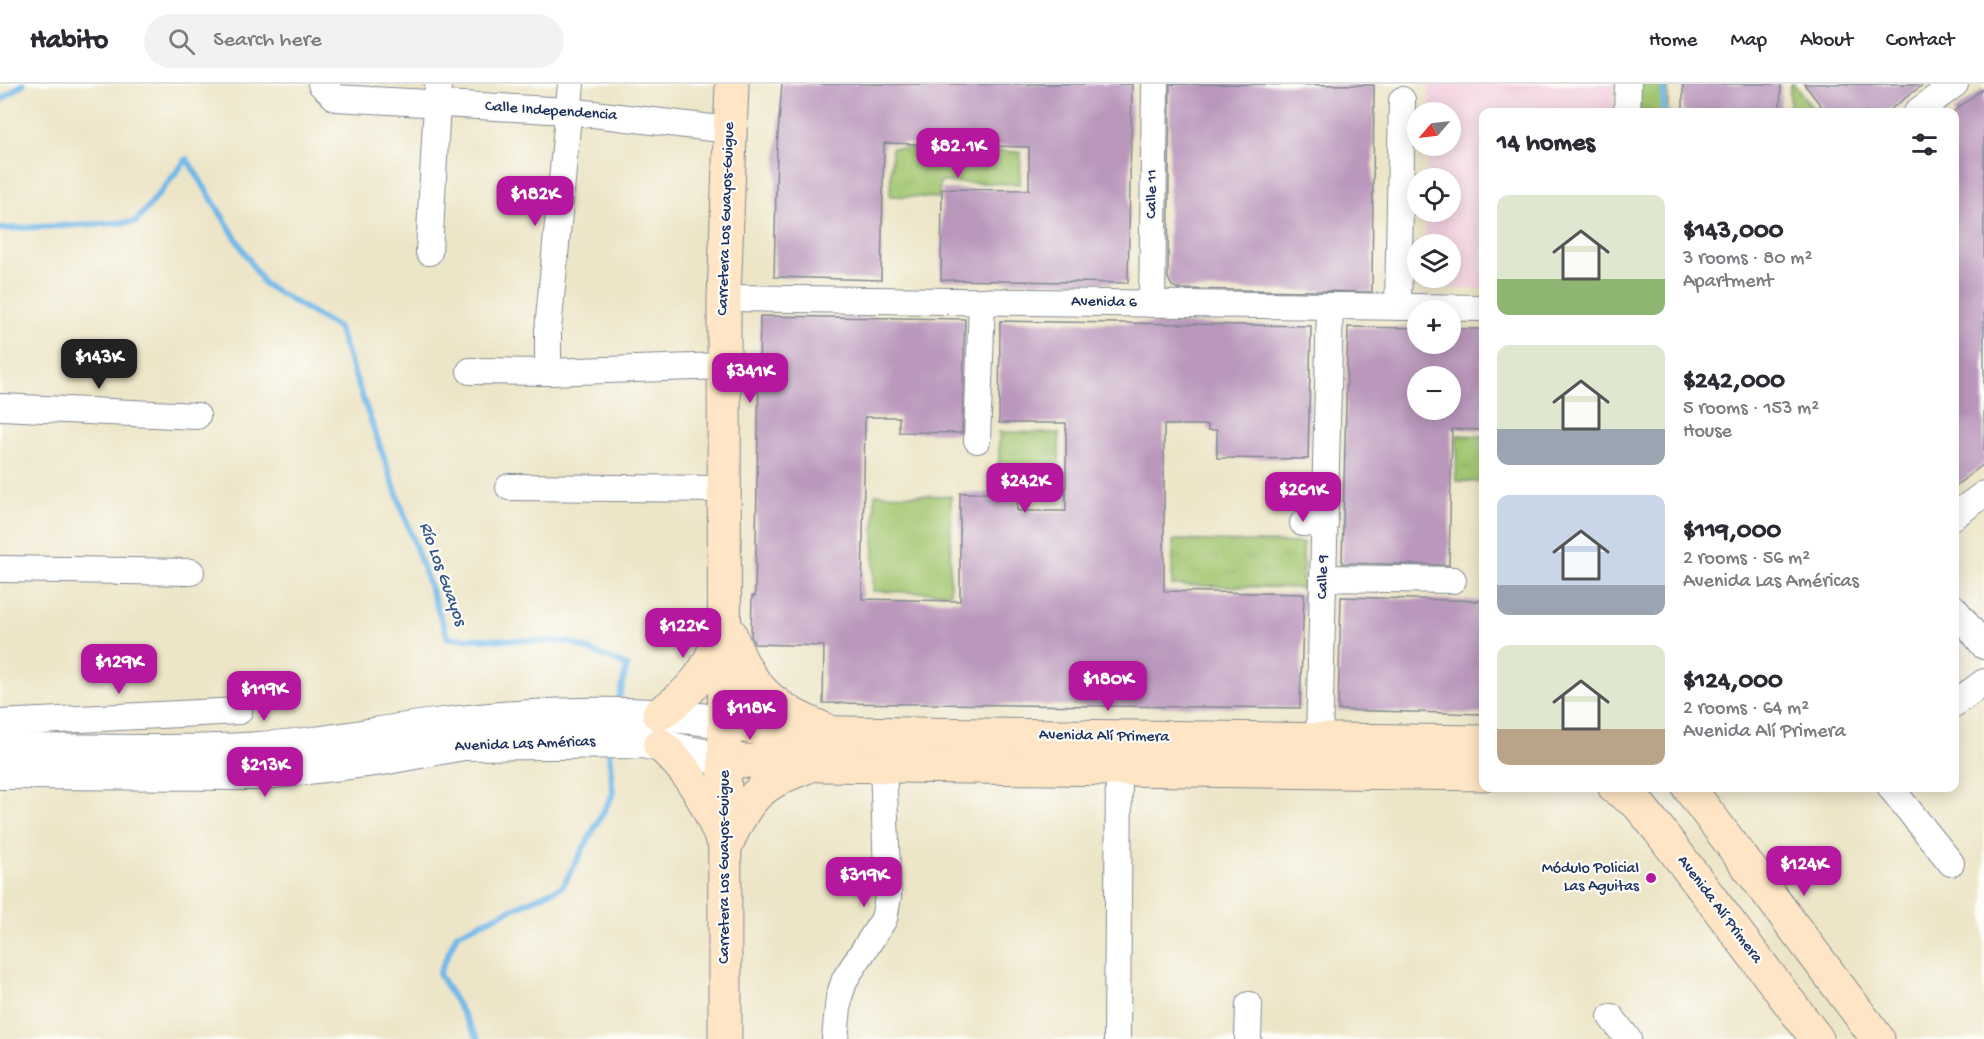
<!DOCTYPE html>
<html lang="en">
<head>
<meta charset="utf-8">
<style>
  :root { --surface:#fff; --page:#f2f2f3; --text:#2b2b33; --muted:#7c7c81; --line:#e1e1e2; --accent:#b5179e }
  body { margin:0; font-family:"Gochi Hand",sans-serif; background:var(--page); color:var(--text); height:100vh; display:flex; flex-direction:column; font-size:22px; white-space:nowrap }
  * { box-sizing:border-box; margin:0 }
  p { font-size:20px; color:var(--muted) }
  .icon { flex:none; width:33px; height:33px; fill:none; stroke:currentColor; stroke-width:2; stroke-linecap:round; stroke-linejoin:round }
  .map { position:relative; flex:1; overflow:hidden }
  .side { position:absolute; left:1479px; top:24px; width:480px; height:684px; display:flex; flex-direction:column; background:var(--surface); border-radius:12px; box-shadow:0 3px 15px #0003 }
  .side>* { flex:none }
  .needle { width:39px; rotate:242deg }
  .controls { position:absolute; left:1407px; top:18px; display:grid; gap:12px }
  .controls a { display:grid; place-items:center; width:54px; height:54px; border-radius:50%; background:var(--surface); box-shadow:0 3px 15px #0003; font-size:30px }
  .price { position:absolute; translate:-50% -51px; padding:0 14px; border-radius:12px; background:var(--accent); color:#fff; font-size:20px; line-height:39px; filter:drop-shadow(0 2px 3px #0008) }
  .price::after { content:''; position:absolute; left:50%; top:36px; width:18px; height:14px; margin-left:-9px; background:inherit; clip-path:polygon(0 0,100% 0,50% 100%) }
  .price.on { background:#222; color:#fff }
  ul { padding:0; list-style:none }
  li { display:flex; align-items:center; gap:18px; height:150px; padding:0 18px }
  li span { display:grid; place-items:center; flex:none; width:168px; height:120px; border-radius:12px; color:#555 }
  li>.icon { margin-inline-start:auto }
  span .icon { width:72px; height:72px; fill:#fffc; stroke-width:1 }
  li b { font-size:26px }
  h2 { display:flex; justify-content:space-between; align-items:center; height:72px; padding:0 18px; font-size:26px }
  header { display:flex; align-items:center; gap:36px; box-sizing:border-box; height:84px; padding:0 30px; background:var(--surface); border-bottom:2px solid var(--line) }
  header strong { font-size:28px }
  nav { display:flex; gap:33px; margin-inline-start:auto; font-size:21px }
  .search { width:420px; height:54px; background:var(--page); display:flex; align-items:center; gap:15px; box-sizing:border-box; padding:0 21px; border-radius:33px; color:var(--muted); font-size:22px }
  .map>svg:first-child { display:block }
  .built { fill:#f3cfdf }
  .grass { fill:url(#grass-tufts); stroke:#5e7a67; stroke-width:1.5 }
  .pitch { fill:#a2c670; stroke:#5e7a67; stroke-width:1.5 }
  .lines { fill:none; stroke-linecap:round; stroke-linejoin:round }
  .stream { stroke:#70b8e8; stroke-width:6 }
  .building { fill:#ba98bc; fill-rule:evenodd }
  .minor-casing { stroke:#848a92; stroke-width:28 }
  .tertiary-casing { stroke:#848a92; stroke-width:34 }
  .secondary-casing { stroke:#848a92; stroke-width:35 }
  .minor { stroke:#fff; stroke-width:26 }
  .tertiary { stroke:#fff; stroke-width:32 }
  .secondary { stroke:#fee5c5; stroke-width:33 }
  .poi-dot { fill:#b5179e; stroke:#fdfcf7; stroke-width:2 }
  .labels { text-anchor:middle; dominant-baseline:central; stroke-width:4.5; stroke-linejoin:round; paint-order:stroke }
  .street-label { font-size:16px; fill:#1b2f5e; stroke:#fdfcf7 }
  .poi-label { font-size:16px; fill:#1b2f5e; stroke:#fdfcf7; text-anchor:end }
  .water-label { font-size:18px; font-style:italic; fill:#355887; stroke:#fdfcf7 }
</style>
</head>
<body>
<header>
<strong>Habito</strong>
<div class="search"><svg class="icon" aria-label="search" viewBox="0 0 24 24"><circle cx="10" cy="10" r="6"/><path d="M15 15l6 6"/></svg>Search here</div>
<nav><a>Home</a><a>Map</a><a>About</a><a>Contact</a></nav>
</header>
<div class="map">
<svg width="1984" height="955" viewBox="0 0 1984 955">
  <defs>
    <pattern id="grass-tufts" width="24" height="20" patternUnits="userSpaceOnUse" patternTransform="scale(1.5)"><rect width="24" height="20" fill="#a2c670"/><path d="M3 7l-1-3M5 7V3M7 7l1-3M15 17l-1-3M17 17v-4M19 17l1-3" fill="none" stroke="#8baa63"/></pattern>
  </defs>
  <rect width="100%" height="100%" fill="#fdfcf7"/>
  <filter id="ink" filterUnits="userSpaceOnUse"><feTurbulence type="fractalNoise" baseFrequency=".0167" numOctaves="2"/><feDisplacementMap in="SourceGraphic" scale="12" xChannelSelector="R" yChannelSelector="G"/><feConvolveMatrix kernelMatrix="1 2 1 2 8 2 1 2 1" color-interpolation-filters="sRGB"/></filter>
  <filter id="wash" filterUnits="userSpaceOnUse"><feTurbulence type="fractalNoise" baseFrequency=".008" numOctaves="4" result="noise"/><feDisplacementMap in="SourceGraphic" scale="24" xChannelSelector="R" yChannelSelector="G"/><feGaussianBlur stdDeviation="1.35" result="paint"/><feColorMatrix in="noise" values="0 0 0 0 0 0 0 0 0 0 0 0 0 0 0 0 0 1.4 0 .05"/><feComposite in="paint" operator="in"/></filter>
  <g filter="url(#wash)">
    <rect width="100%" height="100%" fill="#ede5c7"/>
    <!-- built -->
    <polygon class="built" points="1429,0 1614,0 1613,28 1484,28 1483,205 1424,203 1424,194 1450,194 1450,160 1425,160 1426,128 1450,128 1450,94 1427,94 1428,62 1450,62 1450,28 1429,28"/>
    <!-- grass -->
    <g class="grass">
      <polygon points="1640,0 1668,0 1668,28 1639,28"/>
      <polygon points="1790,0 1794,0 1815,28 1790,28"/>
      <polygon points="892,64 1021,68 1020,100 940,98 939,114 890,112"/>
      <polygon points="999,348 1059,349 1059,402 999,401"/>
      <polygon points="1457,351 1483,352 1483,398 1456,397"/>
      <polygon points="1173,456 1303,459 1303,504 1172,501"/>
    </g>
    <!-- pitch -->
    <polygon class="pitch" points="875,410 951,412 950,509 873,507"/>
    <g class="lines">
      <!-- stream -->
      <g class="stream">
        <polyline points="0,17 23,0"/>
        <polyline points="1663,28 1664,0"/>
        <polyline points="0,145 136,138 187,75 264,200 338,244 448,554 570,558 627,582 617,622"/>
        <polyline points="478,955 439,890 457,850 563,802 613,710 609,667"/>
      </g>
    </g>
    <g id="blocks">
      <!-- building -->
      <g class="building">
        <polygon points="782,0 1132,0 1128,199 941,196 942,105 1029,106 1029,63 884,59 881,196 774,193 777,63"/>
        <polygon points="1170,0 1374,1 1372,208 1178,205 1172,202 1168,194"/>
        <polygon points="1683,0 1781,0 1780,28 1683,28"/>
        <polygon points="1804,0 1924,0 1887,28 1826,28"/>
        <polygon points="1984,4 1984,380 1954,403 1954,27"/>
        <polygon points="760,232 965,235 962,349 899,348 899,333 865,333 862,515 960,517 960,409 1017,409 1017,427 1066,427 1066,339 999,339 1000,237 1311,242 1308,375 1217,374 1217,346 1208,346 1208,341 1164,341 1164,507 1304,510 1300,624 823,619 824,562 754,560 751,552 752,512 755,512"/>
        <path d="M1348,243L1418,244V260H1450V245H1484V346L1452,345L1449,481L1342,479ZM1418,292H1450V326H1418Z"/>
        <polygon points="1341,513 1484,517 1484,630 1338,626"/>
      </g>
    </g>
  </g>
  <g filter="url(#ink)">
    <use href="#blocks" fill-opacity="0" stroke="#848a92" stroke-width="1.5"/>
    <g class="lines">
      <defs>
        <g id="minor">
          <polyline points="321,0 336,14 568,27 729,46"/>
          <polyline points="1627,28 1628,0"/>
          <polyline points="1917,28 1955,0"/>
          <polyline points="429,168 438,0"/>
          <polyline points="724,214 1484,224"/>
          <polyline points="1152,220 1155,0"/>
          <polyline points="1398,223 1402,16"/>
          <polyline points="470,287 548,288 724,282"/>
          <polyline points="548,288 548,246 571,0"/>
          <polyline points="0,323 197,332"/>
          <polyline points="977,356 982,217"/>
          <polyline points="509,403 724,405"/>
          <polyline points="1954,432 1984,410"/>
          <polyline points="1303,439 1325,440"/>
          <polyline points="0,485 191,488"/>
          <polyline points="1324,494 1453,496"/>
          <polyline points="1954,524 1984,562"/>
          <polyline points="1954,620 1984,598"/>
          <polyline points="0,639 239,627"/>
          <polyline points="1319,656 1330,222"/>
          <polyline points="1891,704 1951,779"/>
          <polyline points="1611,933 1628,955"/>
          <polyline points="835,955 839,913 845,895 884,835 888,813 883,682"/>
          <polyline points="1117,955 1119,685"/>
          <polyline points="1248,955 1249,921"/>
        </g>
        <g id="tertiary">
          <path d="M0,666C104,665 210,672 314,659C354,654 394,646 435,641C531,629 629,624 725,638"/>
          <polyline points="0,689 257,690 382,675 463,660 643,658 725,676"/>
        </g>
        <g id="secondary">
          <path d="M730,549C747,602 773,625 824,645"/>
          <path d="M659,630C689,610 709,588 719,553"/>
          <polyline points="725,638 771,648 1484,658"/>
          <path d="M660,661C689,686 706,716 720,751"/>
          <polyline points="725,676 822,681 1484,690"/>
          <polyline points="1615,704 1638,720 1659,746 1817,955"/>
          <polyline points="1689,704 1878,955"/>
          <path d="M727,759C746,716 759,700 804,684"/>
          <polyline points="725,955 724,214 732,0"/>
        </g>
      </defs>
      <!-- minor casing -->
      <use href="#minor" class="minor-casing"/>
      <!-- tertiary casing -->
      <use href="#tertiary" class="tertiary-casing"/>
      <!-- secondary casing -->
      <use href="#secondary" class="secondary-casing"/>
      <!-- minor -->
      <use href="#minor" class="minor"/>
      <!-- tertiary -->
      <use href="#tertiary" class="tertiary"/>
      <!-- secondary -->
      <use href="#secondary" class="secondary"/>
    </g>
  </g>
  <!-- markers -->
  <circle class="poi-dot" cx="1651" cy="794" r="6"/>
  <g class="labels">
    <!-- street labels -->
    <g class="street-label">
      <text transform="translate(551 28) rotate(4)">Calle Independencia</text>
      <text transform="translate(1153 110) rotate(-89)">Calle 11</text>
      <text transform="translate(727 135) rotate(-88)">Carretera Los Guayos-Guigue</text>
      <text transform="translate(1104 219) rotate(1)">Avenida 6</text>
      <text transform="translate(1324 493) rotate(-89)">Calle 9</text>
      <text transform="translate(1104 653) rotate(1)">Avenida Alí Primera</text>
      <text transform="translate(525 661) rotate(-2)">Avenida Las Américas</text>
      <text transform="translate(725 783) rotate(-90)">Carretera Los Guayos-Guigue</text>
      <text transform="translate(1719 826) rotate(53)">Avenida Alí Primera</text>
    </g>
    <!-- poi labels -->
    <g class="poi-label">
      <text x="1639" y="785">Módulo Policial<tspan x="1639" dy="18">Las Aguitas</tspan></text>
    </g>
    <!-- water labels -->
    <g class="water-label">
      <text transform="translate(442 490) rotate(70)">Río Los Guayos</text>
    </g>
  </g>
</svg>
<div class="controls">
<a><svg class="needle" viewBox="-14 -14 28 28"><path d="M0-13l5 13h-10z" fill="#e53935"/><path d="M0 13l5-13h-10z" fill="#7c7c81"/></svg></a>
<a><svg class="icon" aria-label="locate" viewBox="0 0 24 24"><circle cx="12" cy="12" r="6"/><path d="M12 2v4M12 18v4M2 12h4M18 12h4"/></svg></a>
<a><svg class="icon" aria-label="layers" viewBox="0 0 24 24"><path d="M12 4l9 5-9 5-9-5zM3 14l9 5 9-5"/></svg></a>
<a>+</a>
<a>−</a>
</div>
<b class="price" style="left:958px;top:95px">$82.1K</b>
<b class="price" style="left:535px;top:143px">$182K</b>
<b class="price on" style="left:99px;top:306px">$143K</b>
<b class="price" style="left:750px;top:320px">$341K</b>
<b class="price" style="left:1025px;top:430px">$242K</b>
<b class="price" style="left:1303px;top:439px">$261K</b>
<b class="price" style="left:683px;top:575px">$122K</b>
<b class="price" style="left:119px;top:611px">$129K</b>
<b class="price" style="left:1108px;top:628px">$180K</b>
<b class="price" style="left:264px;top:638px">$119K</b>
<b class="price" style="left:750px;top:657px">$118K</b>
<b class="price" style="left:265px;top:714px">$213K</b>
<b class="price" style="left:1804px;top:813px">$124K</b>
<b class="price" style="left:864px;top:824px">$319K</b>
<section class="side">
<h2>14 homes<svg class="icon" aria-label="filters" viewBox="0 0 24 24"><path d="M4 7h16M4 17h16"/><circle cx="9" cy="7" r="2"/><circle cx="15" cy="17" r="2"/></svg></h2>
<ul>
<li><span style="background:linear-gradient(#dfe7d0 70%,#8fb573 0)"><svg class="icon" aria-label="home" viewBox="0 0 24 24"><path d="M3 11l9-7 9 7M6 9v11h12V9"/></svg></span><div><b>$143,000</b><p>3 rooms · 80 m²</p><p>Apartment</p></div></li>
<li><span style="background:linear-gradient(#dfe7d0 70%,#9aa5b1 0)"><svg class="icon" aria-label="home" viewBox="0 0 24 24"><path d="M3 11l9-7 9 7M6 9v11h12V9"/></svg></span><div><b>$242,000</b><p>5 rooms · 153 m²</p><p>House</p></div></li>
<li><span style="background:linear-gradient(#c9d6e8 75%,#9aa5b1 0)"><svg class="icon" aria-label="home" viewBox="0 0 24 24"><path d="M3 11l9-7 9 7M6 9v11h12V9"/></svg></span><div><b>$119,000</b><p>2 rooms · 56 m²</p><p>Avenida Las Américas</p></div></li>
<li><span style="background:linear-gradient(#dfe7d0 70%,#b9a48a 0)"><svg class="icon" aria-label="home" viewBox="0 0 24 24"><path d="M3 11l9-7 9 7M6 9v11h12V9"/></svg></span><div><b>$124,000</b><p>2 rooms · 64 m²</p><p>Avenida Alí Primera</p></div></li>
</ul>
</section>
</div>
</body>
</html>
